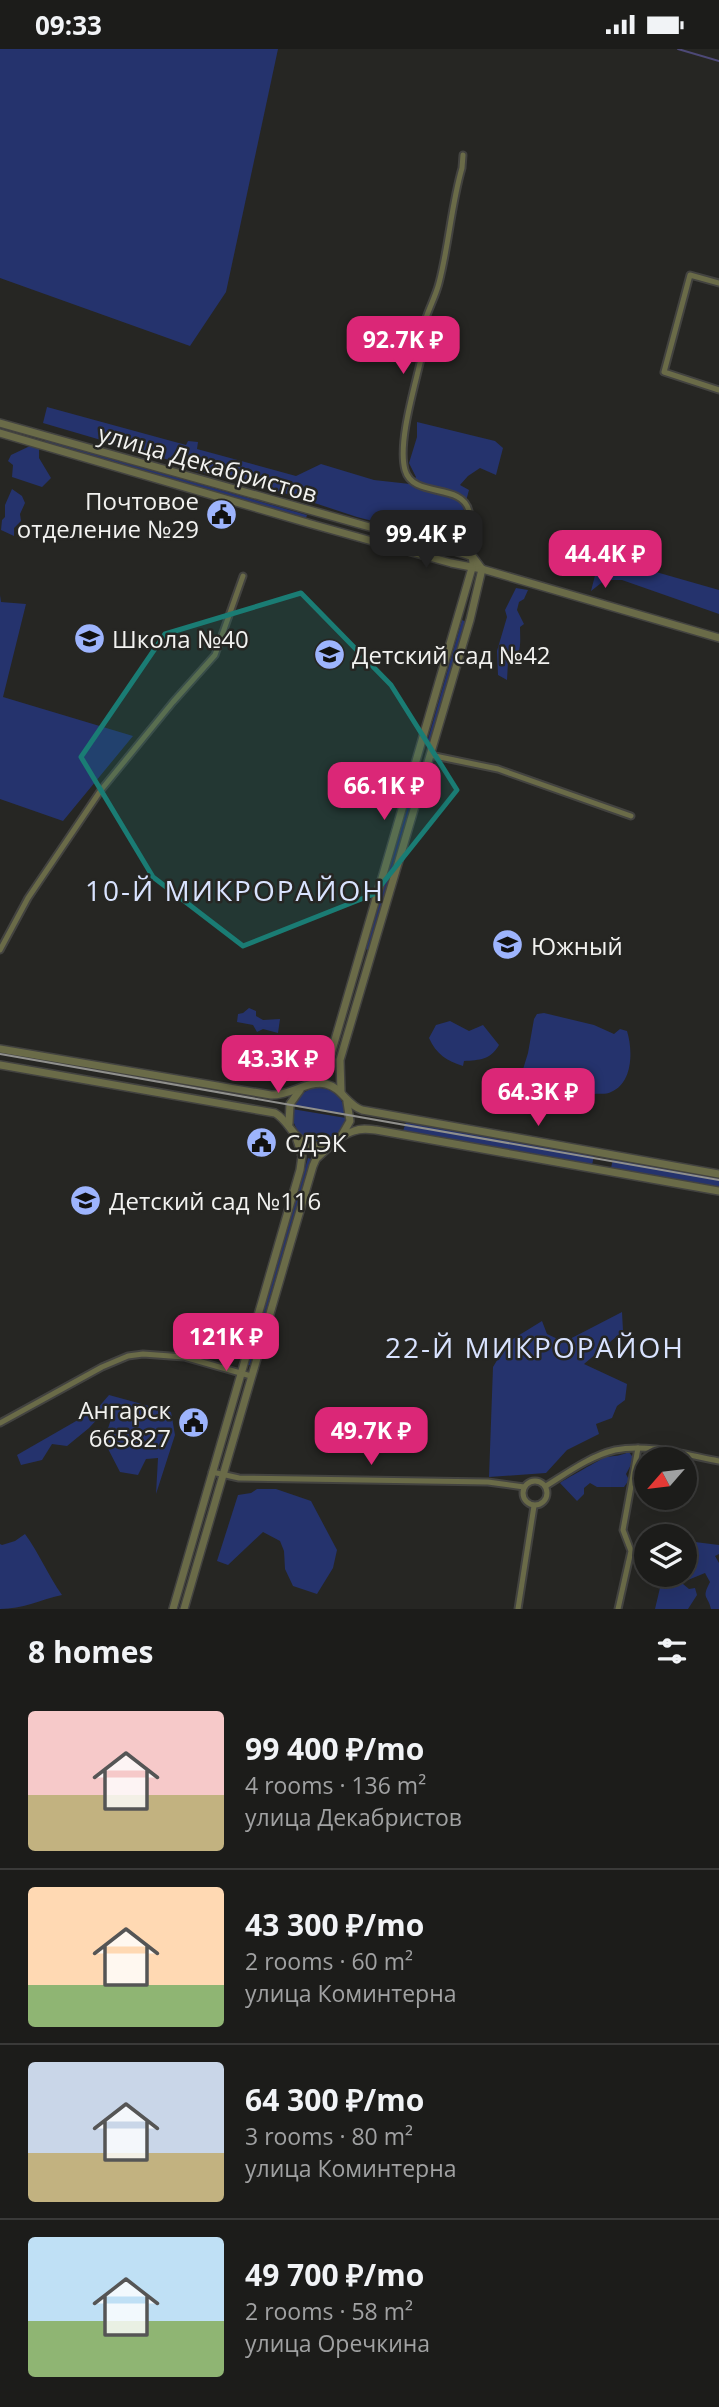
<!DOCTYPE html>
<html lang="en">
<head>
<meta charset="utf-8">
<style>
  :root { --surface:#1c1c1a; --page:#292927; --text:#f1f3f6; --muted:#a0a1a2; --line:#3a3a39; --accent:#db2777 }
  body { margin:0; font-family:"Open Sans",sans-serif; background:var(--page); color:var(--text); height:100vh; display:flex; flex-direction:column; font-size:26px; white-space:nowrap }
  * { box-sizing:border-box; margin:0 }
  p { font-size:23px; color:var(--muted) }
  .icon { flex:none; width:38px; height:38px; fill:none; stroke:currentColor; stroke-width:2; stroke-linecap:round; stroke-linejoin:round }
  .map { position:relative; height:1560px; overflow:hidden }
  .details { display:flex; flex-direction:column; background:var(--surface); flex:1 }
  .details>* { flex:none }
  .needle { width:46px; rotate:242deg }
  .buttons { position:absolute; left:634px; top:1398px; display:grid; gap:14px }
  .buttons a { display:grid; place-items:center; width:63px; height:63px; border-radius:50%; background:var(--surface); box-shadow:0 7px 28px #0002,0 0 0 2px var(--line); font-size:35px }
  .price { position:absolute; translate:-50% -60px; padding:0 16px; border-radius:14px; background:var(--accent); color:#fff; font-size:23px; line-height:46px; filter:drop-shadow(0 2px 4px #0008) }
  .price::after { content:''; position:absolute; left:50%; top:42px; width:21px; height:16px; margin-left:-10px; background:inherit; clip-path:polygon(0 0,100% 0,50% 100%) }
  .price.active { background:#222; color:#fff }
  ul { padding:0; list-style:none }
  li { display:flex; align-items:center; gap:21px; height:175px; padding:0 28px }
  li+li { border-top:2px solid var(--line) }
  li span { display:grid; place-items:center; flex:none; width:196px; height:140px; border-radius:7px; color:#555 }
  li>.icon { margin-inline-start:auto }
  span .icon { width:84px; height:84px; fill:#fffc; stroke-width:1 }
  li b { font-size:30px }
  h2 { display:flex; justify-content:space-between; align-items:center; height:84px; padding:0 28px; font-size:30px }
  .status { display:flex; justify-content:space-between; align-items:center; height:49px; padding:0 35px; background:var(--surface); direction:ltr }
  .status svg { height:19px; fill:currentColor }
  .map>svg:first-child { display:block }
  .green { fill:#25336d }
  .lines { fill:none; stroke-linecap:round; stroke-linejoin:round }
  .stream { stroke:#4d4977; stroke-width:2 }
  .minor-casing { stroke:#434340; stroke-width:9 }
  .tertiary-casing { stroke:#434340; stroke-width:10 }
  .minor { stroke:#6a6b48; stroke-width:5 }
  .tertiary { stroke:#6a6b48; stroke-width:7 }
  .tram { stroke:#90908d; stroke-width:2 }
  .marked { fill:#1a7c74; fill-opacity:0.2; stroke:#1a7c74; stroke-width:5; stroke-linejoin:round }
  .labels { text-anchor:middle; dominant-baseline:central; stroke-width:5; stroke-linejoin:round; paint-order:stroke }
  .street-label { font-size:24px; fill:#f2f2f0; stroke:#262623 }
  .poi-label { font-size:24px; fill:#f2f2f0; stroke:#262623; text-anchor:start }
  .quarter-label { font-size:28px; letter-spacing:2px; fill:#d9e3ff; stroke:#262623 }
</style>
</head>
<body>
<div class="status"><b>09:33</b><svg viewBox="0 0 49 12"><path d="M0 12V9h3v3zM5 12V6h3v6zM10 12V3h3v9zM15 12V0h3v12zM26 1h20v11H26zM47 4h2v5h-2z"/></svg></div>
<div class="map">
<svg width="719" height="1560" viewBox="0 0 719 1560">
  <rect width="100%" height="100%" fill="#262623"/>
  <!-- green -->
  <g class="green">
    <polygon points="0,0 278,0 226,243 190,297 0,229"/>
    <polygon points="47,358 186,396 188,392 198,393 197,400 296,427 321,415 374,431 410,435 416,428 409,414 417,388 417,373 495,392 503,399 496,426 480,419 468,427 460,436 469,441 463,463 462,482 446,491 357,468 263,437 190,421 187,409 175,407 169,411 43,374"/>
    <polygon points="46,391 307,466 306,469 45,394"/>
    <polygon points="30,397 39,399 39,409 51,429 42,438 12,428 13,416 8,412 11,406"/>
    <polygon points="12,440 22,447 25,454 20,465 21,472 14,479 14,487 1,481 2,471 5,468 5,456"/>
    <polygon points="600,507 719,541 719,565 622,531 605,531 591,542"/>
    <path d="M516,539L528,541L524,550L519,553L517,561L524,575L520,578C520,591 523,609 508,613L507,631L498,626L497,602L507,568L505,561Z"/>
    <polygon points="0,546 1,553 26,555 3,648 133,687 63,772 0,750"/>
    <polygon points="462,571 466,573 429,698 426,697"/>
    <polygon points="408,756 412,758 369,901 365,900"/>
    <polygon points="249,959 256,962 256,967 263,971 280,970 278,984 263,980 257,983 253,976 237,973 238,965 243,964"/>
    <path d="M544,964L594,976L614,985L620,980L627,982C633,1001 633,1034 611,1043C605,1046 600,1044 594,1045C588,1045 583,1048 578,1051L575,1058C566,1060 563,1055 557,1049L546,1054L542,1046L529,1045L520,1030L528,1004L534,970L537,965Z"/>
    <path d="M450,972L469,982L483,976L499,996C490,1011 480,1011 464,1012L463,1017C447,1012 436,1005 429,989L436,976Z"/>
    <path d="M312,1039C331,1037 343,1047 346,1065L293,1056L301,1045Z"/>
    <path d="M292,1060L346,1069C336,1106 291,1098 292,1060Z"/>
    <polygon points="406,1073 594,1107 592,1116 403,1082"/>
    <polygon points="308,1109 311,1110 250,1316 247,1316"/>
    <polygon points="613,1110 719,1129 719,1138 611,1119"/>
    <polygon points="622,1263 623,1282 584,1315 627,1335 625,1351 617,1357 612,1369 596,1375 599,1385 567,1401 546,1424 489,1428 493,1318 508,1293 542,1272 547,1285 564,1293"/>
    <polygon points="109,1346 171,1363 175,1386 156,1445 158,1409 146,1410 138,1426 120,1423 104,1392 111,1370 102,1365 89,1379 67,1397 52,1395 42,1411 21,1416 17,1406 97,1360"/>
    <path d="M629,1403L634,1410L626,1425L629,1431L624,1438H597L590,1434L584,1439V1445L577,1452L560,1434C562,1432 603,1409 606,1408C615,1407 620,1407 629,1403Z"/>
    <polygon points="257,1440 276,1440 311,1452 337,1501 333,1519 317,1545 293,1537 285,1520 284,1502 280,1492 263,1483 228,1516 217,1512 238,1446 251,1444"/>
    <path d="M25,1485C39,1504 48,1526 62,1546C39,1551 23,1560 0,1560V1495L2,1496L15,1492Z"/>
    <path d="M695,1493L719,1496V1505L715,1507L719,1514V1560H711C708,1546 701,1550 710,1533L705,1524L688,1531L684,1526V1499L688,1500Z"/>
    <polygon points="663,1526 678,1526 683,1535 689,1540 695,1539 697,1546 688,1560 655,1560"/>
  </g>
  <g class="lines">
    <!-- stream -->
    <polyline class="stream" points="678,0 719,12"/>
    <defs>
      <g id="minor">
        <path d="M463,106L462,119C451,157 449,196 439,234C436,246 430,257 426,269C423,279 425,290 423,301C417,331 397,392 405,421C413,450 462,433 469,462C471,472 466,483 468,494C469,503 473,509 472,519"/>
        <polyline points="719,234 690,226 664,323 719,341"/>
        <polyline points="430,706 498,720 631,767"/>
        <polyline points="0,901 28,849 101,741 173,653 215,606 243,527"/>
        <polyline points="0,1374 102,1318 128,1307 143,1305 184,1308 251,1327"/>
        <polyline points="212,1423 239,1429 488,1433 524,1438"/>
        <circle cx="535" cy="1444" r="12"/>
        <path d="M546,1437C567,1424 590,1407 615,1401C648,1394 686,1406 719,1412"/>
        <polyline points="518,1560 534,1457"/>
        <polyline points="618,1560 631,1502 623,1481 638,1399"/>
      </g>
      <g id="tertiary">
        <polyline points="0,374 455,502 473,508 482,520"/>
        <polyline points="0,384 311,475 451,514 482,520 719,589"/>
        <path d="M0,1000L271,1046C290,1047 307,1031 326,1035C342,1039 347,1056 362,1061L719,1125"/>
        <path d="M0,1016L275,1064C289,1072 292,1088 307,1095C326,1103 337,1087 354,1082C361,1079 368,1080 376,1081L719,1142"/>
        <path d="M314,1034C326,1029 328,1020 330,1008L472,519"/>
        <polyline points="341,1043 340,1011 470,571 482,520"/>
        <polyline points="289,1074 290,1055 300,1041"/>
        <polyline points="342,1086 350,1072 347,1053"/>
        <polyline points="173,1560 300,1121 302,1107 296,1088"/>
        <polyline points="184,1560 313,1117 316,1110 331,1096"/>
      </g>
    </defs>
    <!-- minor casing -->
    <use href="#minor" class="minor-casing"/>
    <!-- tertiary casing -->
    <use href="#tertiary" class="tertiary-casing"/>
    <!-- minor -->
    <use href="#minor" class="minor"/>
    <!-- tertiary -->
    <use href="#tertiary" class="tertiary"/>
    <!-- tram -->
    <polyline class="tram" points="0,1005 719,1131"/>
  </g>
  <!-- marked area -->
  <path class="marked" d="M301,544L391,636L457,741L374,845L243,897L153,828L81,708L165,585Z"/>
  <!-- icons -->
  <defs>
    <symbol id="civic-disc" viewBox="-11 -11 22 22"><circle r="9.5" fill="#9db4fd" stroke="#262623"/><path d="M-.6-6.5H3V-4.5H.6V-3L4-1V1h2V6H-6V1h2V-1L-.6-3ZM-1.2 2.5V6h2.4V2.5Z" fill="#111"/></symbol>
    <symbol id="school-disc" viewBox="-11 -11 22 22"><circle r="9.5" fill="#9db4fd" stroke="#262623"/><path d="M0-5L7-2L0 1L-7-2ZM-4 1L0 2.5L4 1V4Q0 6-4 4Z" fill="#111"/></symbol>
  </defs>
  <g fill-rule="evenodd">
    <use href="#civic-disc" x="204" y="448" width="35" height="35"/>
    <use href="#school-disc" x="72" y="572" width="35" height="35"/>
    <use href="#school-disc" x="312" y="588" width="35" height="35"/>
    <use href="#school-disc" x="490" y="878" width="35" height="35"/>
    <use href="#civic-disc" x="244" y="1076" width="35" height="35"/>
    <use href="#school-disc" x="68" y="1134" width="35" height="35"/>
    <use href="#civic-disc" x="176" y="1356" width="35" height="35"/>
  </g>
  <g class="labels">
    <!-- street labels -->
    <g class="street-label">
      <text transform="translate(208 414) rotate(16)">улица Декабристов</text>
    </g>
    <!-- poi labels -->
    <g class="poi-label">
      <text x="199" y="451" text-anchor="end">Почтовое<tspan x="199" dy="28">отделение №29</tspan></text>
      <text x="112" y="589">Школа №40</text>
      <text x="352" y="605">Детский сад №42</text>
      <text x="531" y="896">Южный</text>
      <text x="285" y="1093">СДЭК</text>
      <text x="109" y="1151">Детский сад №116</text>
      <text x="171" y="1360" text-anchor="end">Ангарск<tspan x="171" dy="28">665827</tspan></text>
    </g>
    <!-- quarter labels -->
    <g class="quarter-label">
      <text x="235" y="841">10-Й МИКРОРАЙОН</text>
      <text x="535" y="1298">22-Й МИКРОРАЙОН</text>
    </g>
  </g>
</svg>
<div class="buttons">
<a><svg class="needle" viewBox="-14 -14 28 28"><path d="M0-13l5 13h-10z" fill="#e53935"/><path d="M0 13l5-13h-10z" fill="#a0a1a2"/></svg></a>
<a><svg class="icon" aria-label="layers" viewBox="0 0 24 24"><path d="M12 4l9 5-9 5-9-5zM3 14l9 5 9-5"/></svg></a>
</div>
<b class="price" style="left:403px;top:327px">92.7K ₽</b>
<b class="price active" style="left:426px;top:521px">99.4K ₽</b>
<b class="price" style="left:605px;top:541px">44.4K ₽</b>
<b class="price" style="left:384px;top:773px">66.1K ₽</b>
<b class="price" style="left:278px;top:1046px">43.3K ₽</b>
<b class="price" style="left:538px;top:1079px">64.3K ₽</b>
<b class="price" style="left:226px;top:1324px">121K ₽</b>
<b class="price" style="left:371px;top:1418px">49.7K ₽</b>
</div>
<section class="details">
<h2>8 homes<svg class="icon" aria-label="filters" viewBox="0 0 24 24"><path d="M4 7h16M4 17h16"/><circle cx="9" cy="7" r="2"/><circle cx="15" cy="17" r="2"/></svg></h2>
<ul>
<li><span style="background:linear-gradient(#f6c9c9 60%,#c2b280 0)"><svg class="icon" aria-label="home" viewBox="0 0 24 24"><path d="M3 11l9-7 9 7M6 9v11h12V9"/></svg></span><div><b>99 400 ₽/mo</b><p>4 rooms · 136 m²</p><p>улица Декабристов</p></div></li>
<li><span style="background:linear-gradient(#ffd9b3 70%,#8fb573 0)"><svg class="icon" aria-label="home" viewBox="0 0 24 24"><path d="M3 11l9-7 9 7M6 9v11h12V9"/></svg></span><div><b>43 300 ₽/mo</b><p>2 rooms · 60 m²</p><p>улица Коминтерна</p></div></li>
<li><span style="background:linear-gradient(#c9d6e8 65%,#c2b280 0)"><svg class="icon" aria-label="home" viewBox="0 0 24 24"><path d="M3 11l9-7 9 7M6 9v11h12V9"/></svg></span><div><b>64 300 ₽/mo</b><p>3 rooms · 80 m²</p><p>улица Коминтерна</p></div></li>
<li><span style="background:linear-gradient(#bfe0f5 60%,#8fb573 0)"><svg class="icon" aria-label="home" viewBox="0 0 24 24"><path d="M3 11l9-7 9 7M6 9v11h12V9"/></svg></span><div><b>49 700 ₽/mo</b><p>2 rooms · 58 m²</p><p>улица Оречкина</p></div></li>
</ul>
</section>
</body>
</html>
